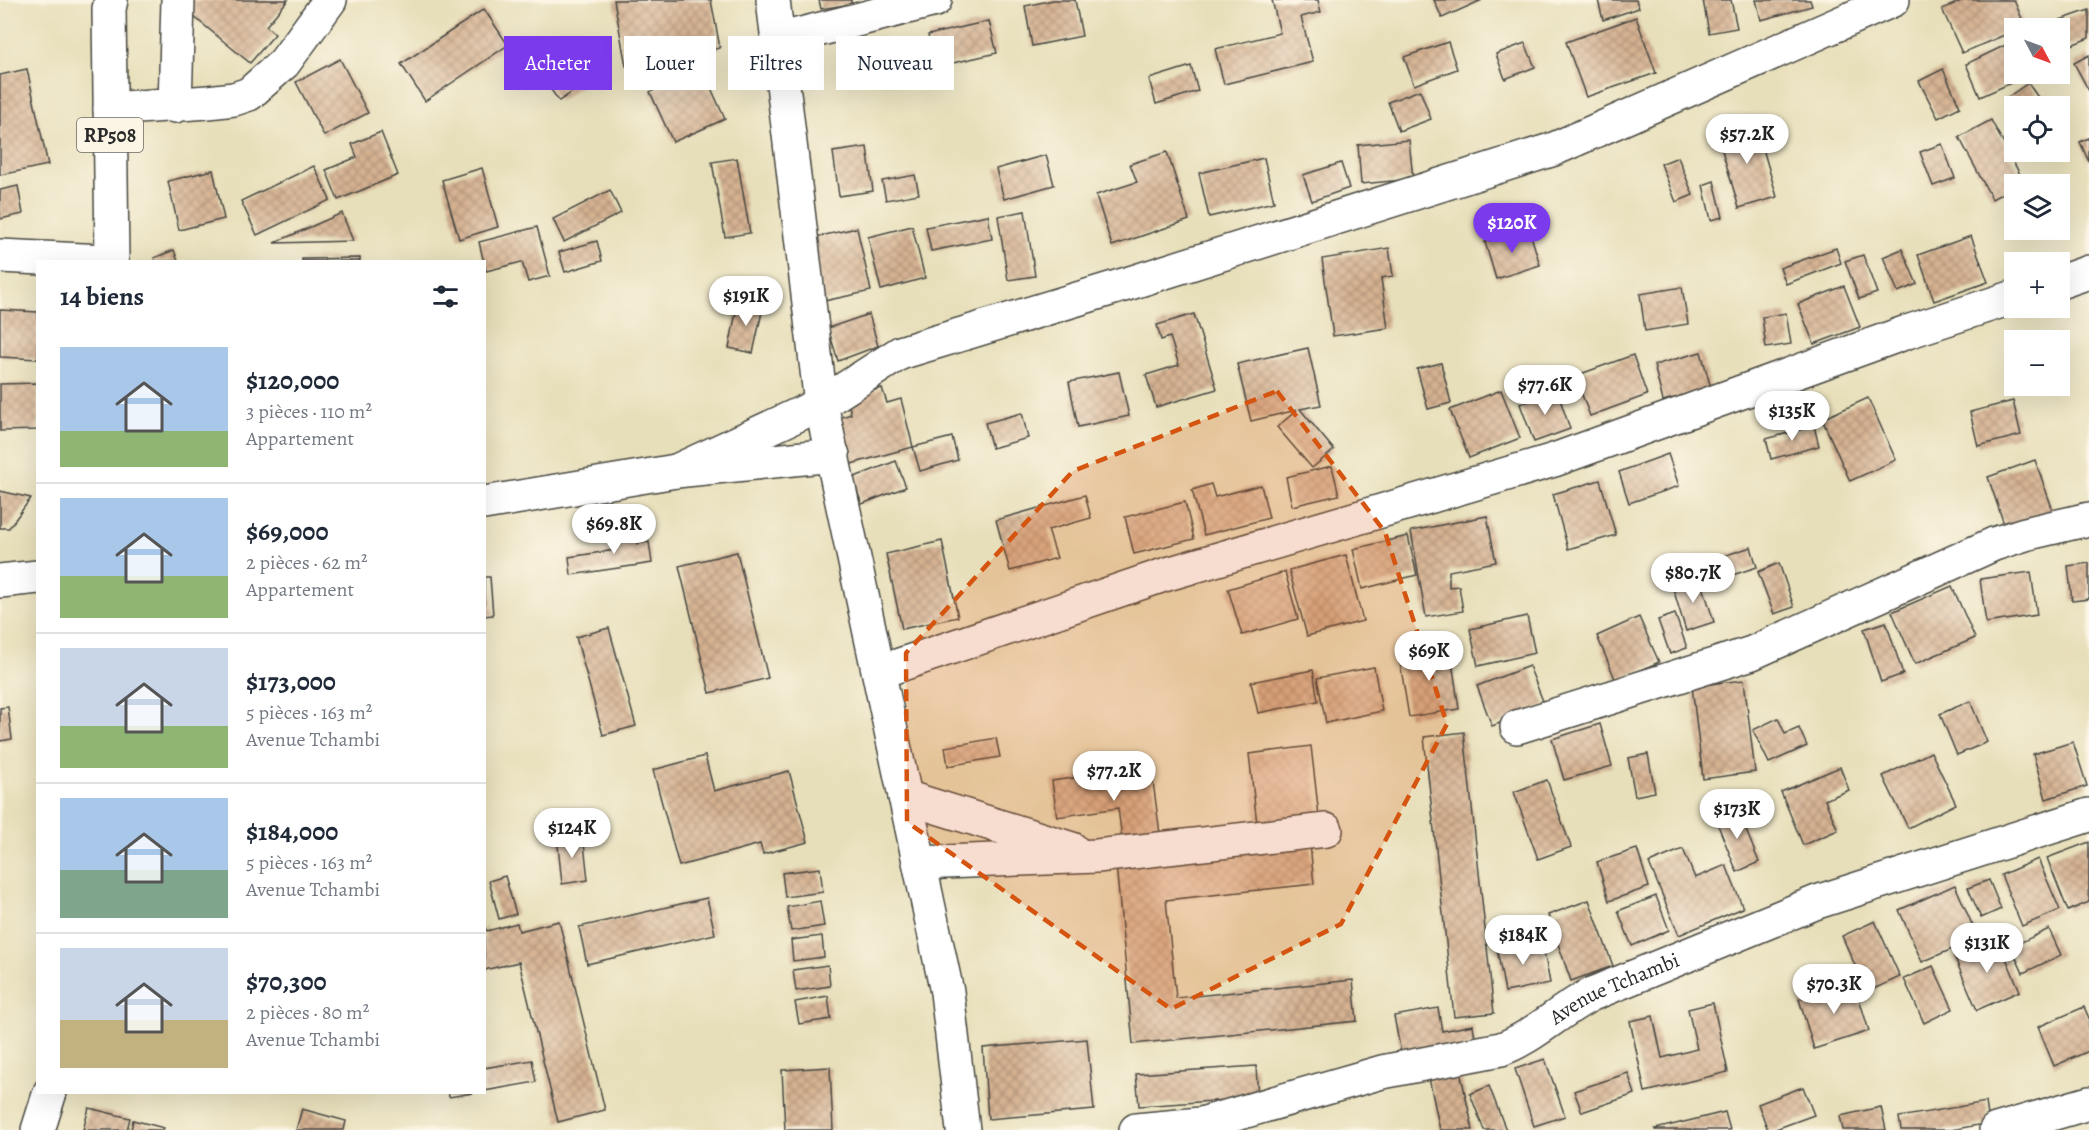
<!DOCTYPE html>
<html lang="fr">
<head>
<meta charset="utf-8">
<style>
  :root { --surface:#fff; --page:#f6f6f7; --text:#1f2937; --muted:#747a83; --line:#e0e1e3; --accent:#7c3aed }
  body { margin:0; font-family:Alegreya,serif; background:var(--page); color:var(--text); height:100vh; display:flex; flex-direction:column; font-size:22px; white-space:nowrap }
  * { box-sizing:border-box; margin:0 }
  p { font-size:20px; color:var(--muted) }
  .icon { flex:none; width:33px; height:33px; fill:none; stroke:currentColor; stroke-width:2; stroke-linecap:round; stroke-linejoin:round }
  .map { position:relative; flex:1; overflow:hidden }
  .panel { position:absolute; left:36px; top:260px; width:450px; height:834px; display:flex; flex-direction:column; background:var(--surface); border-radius:0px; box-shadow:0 6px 24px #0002 }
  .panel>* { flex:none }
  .banner { position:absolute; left:504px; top:36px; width:570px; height:54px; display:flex; gap:12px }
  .needle { width:39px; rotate:131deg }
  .fabs { position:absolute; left:2004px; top:18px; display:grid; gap:12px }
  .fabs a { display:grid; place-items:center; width:66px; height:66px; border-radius:0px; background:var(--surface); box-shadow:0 6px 24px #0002; font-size:30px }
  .price { position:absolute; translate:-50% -51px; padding:0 14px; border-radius:21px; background:#fff; color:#222; font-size:20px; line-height:39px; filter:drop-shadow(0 2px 3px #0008) }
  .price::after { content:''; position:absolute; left:50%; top:36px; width:18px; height:14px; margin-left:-9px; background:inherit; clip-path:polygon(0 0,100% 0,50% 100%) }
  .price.active { background:var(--accent); color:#fff }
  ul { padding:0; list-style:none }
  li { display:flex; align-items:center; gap:18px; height:150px; padding:0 24px }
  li+li { border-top:2px solid var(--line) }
  li span { display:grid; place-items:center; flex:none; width:168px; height:120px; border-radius:0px; color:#555 }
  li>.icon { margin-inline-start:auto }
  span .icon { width:72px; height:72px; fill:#fffc; stroke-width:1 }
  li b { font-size:26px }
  h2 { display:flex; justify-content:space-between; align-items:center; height:72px; padding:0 24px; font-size:26px }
  .chip { padding:0 21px; border-radius:0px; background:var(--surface); box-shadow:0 6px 24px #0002; font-size:21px; line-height:54px }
  .chip.active { background:var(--accent); color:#fff }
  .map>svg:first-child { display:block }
  .building { fill:url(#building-cross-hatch) }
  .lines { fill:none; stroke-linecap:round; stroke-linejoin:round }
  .minor-casing { stroke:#474640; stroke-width:36 }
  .major-casing { stroke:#474640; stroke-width:36 }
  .minor { stroke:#fff; stroke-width:33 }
  .major { stroke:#fff; stroke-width:33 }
  .marked { fill:#d5540f; fill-opacity:0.2; stroke:#d5540f; stroke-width:4.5; stroke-dasharray:12 8; stroke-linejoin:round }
  .labels { text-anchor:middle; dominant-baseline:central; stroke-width:4.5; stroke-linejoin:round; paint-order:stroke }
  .shield { fill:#fcf5e5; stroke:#6a6863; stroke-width:1.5 }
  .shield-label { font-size:20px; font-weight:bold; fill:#2b2b2b }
  .street-label { font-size:21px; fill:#2b2b2b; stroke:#fcf5e5 }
</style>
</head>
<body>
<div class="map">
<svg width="2089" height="1130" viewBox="0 0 2089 1130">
  <defs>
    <pattern id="building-cross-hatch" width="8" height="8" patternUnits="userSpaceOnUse" patternTransform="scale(1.5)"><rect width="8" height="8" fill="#d6b292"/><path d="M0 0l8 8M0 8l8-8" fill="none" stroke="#ae9177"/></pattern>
  </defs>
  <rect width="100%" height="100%" fill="#fcf5e5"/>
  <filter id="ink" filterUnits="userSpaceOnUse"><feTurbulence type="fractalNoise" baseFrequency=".0167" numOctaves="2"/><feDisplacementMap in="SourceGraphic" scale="12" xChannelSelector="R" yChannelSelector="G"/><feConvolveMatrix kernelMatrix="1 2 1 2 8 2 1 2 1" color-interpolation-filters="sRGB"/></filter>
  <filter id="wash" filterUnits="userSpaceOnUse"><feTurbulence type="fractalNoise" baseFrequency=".008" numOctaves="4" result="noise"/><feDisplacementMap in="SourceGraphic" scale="24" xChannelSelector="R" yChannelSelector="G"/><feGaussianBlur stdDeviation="1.35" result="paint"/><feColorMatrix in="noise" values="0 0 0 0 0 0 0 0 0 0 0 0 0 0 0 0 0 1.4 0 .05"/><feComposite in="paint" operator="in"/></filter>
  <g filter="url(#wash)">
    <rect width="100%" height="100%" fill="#e7dfba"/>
    <g id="blocks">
      <!-- building -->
      <g class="building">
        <polygon points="188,0 288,0 266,26 275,34 250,63 182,7"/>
        <polygon points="614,0 711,0 720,48 626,66"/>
        <polygon points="819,0 851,0 851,4 821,9"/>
        <polygon points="1053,0 1075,0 1082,36 1032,46 1025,6"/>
        <polygon points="1272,0 1318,0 1321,12 1301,17 1313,62 1224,84 1215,49 1280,33"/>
        <polygon points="1434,0 1482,0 1442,18"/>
        <polygon points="1598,0 1636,0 1639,8 1603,20"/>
        <polygon points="1703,0 1731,0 1737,28 1709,33"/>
        <polygon points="1756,0 1810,0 1812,6 1761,20"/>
        <polygon points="1964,0 2014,0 2025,26 2014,28 2014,31 1962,53 1942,9"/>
        <polygon points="484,9 508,45 425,101 401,64"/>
        <polygon points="2089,10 2089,38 2069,46 2060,20"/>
        <polygon points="1636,17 1656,73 1586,97 1566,42"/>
        <polygon points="989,21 997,53 935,67 928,35"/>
        <polygon points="2014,41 2014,74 2031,74 1980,97 1966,64"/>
        <polygon points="1448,42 1457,69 1414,85 1404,57"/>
        <polygon points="1525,43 1535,67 1505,79 1496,54"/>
        <polygon points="552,46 581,86 559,101 531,62"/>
        <polygon points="2089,55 2089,91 2074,63"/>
        <polygon points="340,59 368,113 324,136 296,82"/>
        <polygon points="1191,66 1198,91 1156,104 1149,79"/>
        <polygon points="702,68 725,119 673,142 650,92"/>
        <polygon points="27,69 48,165 0,175 0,75"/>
        <polygon points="1943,69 1960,107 1938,118 1919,81"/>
        <polygon points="2028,83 2044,106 2014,106 2014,114 2005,99"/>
        <polygon points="1420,90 1431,119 1399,131 1388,102"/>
        <polygon points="1991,120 2024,182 2014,184 2014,187 1992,199 1959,137"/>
        <polygon points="1755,121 1777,197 1739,208 1717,133"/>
        <polygon points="381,132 398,175 338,200 326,170 357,157 352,144"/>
        <polygon points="2089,138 2089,162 2080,142"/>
        <polygon points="1409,140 1413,179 1361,184 1358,145"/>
        <polygon points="1942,144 1955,178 1933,186 1920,152"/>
        <polygon points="867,147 873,191 839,196 833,152"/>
        <polygon points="1167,152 1189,220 1112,246 1096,195 1137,182 1130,164"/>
        <polygon points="1046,155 1054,185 1004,199 996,169"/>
        <polygon points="1678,157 1693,195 1676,202 1661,164"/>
        <polygon points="737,158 750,233 725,237 712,162"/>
        <polygon points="1264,158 1274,202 1209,217 1199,173"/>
        <polygon points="1341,163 1349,188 1312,201 1303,175"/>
        <polygon points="314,166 330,200 257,235 241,201"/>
        <polygon points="482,168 498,227 459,239 442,180"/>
        <polygon points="213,170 224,219 179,230 168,181"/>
        <polygon points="915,175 919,194 886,200 882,181"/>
        <polygon points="1714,181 1723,217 1711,220 1703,185"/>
        <polygon points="18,186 23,214 0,219 0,190"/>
        <polygon points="610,190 621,213 564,242 553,219"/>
        <polygon points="1025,211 1035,276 1008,280 998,216"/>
        <polygon points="342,213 353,241 274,243"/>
        <polygon points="988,215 992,239 931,251 926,227"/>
        <polygon points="912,226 925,278 881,290 868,237"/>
        <polygon points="537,227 550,276 528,282 522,262 486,271 479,242"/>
        <polygon points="857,228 871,291 824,301 811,238"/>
        <polygon points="1529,229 1540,265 1496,279 1485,242"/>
        <polygon points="1971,236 1988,282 1934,301 1918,255"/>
        <polygon points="597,241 602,261 565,272 559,252"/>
        <polygon points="1389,248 1393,276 1381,278 1388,328 1333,336 1322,259"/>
        <polygon points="1836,248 1841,263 1786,284 1780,268"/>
        <polygon points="1902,249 1917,284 1898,292 1883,257"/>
        <polygon points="174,250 178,261 155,261 154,258"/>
        <polygon points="1863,255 1877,293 1859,299 1845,261"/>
        <polygon points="360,258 360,261 302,261 302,259"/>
        <polygon points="1844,286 1860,327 1814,344 1798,304"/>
        <polygon points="1682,287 1688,324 1645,331 1640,294"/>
        <polygon points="738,302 763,307 753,353 729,348"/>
        <polygon points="0,310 38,312 38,359 0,357"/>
        <polygon points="1786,313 1791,344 1766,348 1762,317"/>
        <polygon points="869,314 878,346 838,361 828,328"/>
        <polygon points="1194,314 1217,389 1156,407 1146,375 1179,365 1170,337 1161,340 1157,325"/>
        <polygon points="1308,348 1321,405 1300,409 1334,450 1312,468 1277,427 1297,410 1251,421 1237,364"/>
        <polygon points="1701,352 1711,388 1663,401 1654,365"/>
        <polygon points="1633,355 1647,395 1590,416 1575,376"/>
        <polygon points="1441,363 1451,403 1428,409 1417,369"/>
        <polygon points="1119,372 1129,416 1078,427 1069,382"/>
        <polygon points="38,383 38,430 0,431 0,384"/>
        <polygon points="882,388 887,403 901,399 913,447 851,464 839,418 851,414 847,398"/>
        <polygon points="1501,390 1520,438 1469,458 1450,410"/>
        <polygon points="1557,390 1570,429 1534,442 1520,404"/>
        <polygon points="1868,398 1896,460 1850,481 1822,419"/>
        <polygon points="2013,401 2021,435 1978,446 1970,412"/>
        <polygon points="1022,413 1028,438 992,448 985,423"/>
        <polygon points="1814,426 1819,446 1771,459 1766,439"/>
        <polygon points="952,437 958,460 920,471 913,447"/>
        <polygon points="1668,454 1679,486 1629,503 1619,472"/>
        <polygon points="2035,460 2055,516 2007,533 1988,477"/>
        <polygon points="896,461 906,487 862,504 852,478"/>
        <polygon points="1332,466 1339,495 1292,506 1286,477"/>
        <polygon points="1600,480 1616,535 1568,549 1553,494"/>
        <polygon points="1211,484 1215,497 1261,485 1269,518 1204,535 1192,490"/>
        <polygon points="0,491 31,498 9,528 0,528"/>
        <polygon points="1085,495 1091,518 1048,530 1057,558 1010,571 996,520"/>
        <polygon points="1185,502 1194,539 1134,554 1125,517"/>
        <polygon points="1487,516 1496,562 1449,571 1449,587 1459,586 1463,611 1426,617 1411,531"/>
        <polygon points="634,527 637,544 649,542 652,563 571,575 569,557 615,550 613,530"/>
        <polygon points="1408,536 1417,575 1362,589 1353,549"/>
        <polygon points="942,541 958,617 902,629 886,554"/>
        <polygon points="1751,547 1757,567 1711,582 1705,562"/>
        <polygon points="737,552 768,678 710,693 679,566"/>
        <polygon points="1346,555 1363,621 1307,636 1289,570"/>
        <polygon points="1779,563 1794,607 1774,614 1758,572"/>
        <polygon points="2089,563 2089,599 2072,601 2068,566"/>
        <polygon points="1285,572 1298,619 1242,635 1228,589"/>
        <polygon points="2031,572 2037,615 1986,623 1980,579"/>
        <polygon points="484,577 490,577 493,615 484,616"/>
        <polygon points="1700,577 1714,622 1686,631 1672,585"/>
        <polygon points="1952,586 1975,638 1915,664 1892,612"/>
        <polygon points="1675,614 1687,648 1670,654 1658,620"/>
        <polygon points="1527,616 1535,653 1478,666 1470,629"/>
        <polygon points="1639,617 1659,662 1616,681 1597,636"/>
        <polygon points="1886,622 1903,674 1881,682 1864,629"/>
        <polygon points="609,628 636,726 603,735 576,637"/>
        <polygon points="1450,648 1459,709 1409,717 1399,656"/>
        <polygon points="1529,666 1545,706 1492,726 1477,686"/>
        <polygon points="1374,667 1382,711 1326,723 1317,678"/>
        <polygon points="1313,670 1318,701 1258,713 1251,682"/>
        <polygon points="1744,680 1755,772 1703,779 1692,686"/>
        <polygon points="1970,701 1987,742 1957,755 1940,714"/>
        <polygon points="8,707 12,739 0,741 0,708"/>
        <polygon points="1778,718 1785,734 1799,728 1807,746 1769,763 1753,730"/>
        <polygon points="1600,724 1612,766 1564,780 1552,739"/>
        <polygon points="1464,732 1494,1013 1454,1017 1424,737"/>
        <polygon points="996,738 1000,757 948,766 945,747"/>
        <polygon points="2073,742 2087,786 2046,799 2033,754"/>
        <polygon points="1311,746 1319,816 1257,824 1249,754"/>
        <polygon points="1931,752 1956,804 1908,828 1883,776"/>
        <polygon points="1648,754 1655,792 1635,796 1628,758"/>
        <polygon points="705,756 714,791 789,771 808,842 763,854 760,844 679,866 653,770"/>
        <polygon points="1151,767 1161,841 1123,847 1118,808 1057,817 1052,781"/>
        <polygon points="1840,767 1849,790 1825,800 1838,830 1803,845 1781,792"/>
        <polygon points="1547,780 1571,847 1538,859 1514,792"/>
        <polygon points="1737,808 1759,862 1737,872 1715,818"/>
        <polygon points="583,834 588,880 562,884 557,836"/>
        <polygon points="2089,842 2089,902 2068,911 2047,858"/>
        <polygon points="1310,844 1314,884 1166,900 1176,998 1353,980 1357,1021 1133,1044 1116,864"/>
        <polygon points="1637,849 1649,887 1609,901 1597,862"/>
        <polygon points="1683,849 1695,878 1726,865 1743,908 1679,935 1649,863"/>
        <polygon points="2038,859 2060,910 2022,926 2001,875"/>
        <polygon points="820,868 823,892 785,897 782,873"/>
        <polygon points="505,876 516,914 499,919 489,881"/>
        <polygon points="1989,880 2001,909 1981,918 1968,888"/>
        <polygon points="1955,885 1978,938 1922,962 1899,910"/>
        <polygon points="1656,896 1669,930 1632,946 1618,911"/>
        <polygon points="707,898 715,934 587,964 579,927"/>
        <polygon points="1589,900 1613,966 1571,981 1548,915"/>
        <polygon points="820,901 824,926 791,931 787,907"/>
        <polygon points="559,921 605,1110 558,1122 519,962 484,970 484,926 487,931 517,923 519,931"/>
        <polygon points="1875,921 1900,977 1867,992 1842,936"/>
        <polygon points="2049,929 2061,955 2023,973 2011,947"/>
        <polygon points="822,936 824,957 793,961 791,940"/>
        <polygon points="1997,937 2020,991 1977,1010 1954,956"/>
        <polygon points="1542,941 1550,983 1505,992 1497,949"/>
        <polygon points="828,965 830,986 796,991 793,970"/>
        <polygon points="1933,966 1953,1009 1924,1023 1904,979"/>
        <polygon points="1854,982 1869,1031 1814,1049 1799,999"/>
        <polygon points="828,996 831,1019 799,1024 795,1002"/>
        <polygon points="1713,1003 1728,1072 1645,1092 1630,1021 1653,1016 1662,1058 1697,1049 1688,1009"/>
        <polygon points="2084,1007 2089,1018 2089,1051 2054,1066 2038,1027"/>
        <polygon points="1438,1008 1442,1031 1473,1025 1476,1045 1402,1059 1394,1016"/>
        <polygon points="1087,1039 1094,1110 988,1119 983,1048"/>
        <polygon points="1545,1059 1565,1116 1534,1126 1515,1069"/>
        <polygon points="532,1060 536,1082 484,1091 484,1068"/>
        <polygon points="1256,1066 1258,1098 1139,1106 1136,1074"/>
        <polygon points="830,1067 833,1130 785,1130 782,1070"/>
        <polygon points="1460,1071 1473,1130 1440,1130 1429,1078"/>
        <polygon points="1628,1073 1635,1094 1582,1112 1574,1091"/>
        <polygon points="1489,1086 1506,1130 1484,1130 1470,1094"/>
        <polygon points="1803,1087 1814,1115 1773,1130 1768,1130 1758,1104"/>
        <polygon points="448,1092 473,1092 473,1093 449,1097"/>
        <polygon points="1986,1102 1989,1123 1951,1130 1901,1130 1899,1117"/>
        <polygon points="1881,1107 1886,1130 1843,1130 1840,1116"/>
        <polygon points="89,1108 130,1118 127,1130 83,1130"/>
        <polygon points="302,1109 346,1121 344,1130 296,1130"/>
        <polygon points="1725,1112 1730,1130 1655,1130 1655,1129"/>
        <polygon points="133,1120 164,1128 163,1130 131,1130"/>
      </g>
    </g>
  </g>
  <g filter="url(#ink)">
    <use href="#blocks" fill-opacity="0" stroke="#474640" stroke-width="1.5"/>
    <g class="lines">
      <defs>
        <g id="minor">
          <polyline points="773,0 821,404 947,992 963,1130"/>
          <polyline points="778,40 935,0"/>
          <polyline points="175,106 178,0"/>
          <polyline points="110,109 208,102 234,99 249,94 284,63 330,0"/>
          <polyline points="0,256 104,261"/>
          <polyline points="2060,282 2089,272"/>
          <polyline points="676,471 821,404 900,353 1130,283 1554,149 1893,0"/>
          <polyline points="484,503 676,471 833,455"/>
          <polyline points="0,581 38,577"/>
          <polyline points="879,672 1164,575 1554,460 1907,332 2014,297"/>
          <polyline points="1517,727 1752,653 1994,544 2025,534 2089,519"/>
          <polyline points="905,797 1072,849"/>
          <polyline points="920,863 1097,856 1326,830"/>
          <path id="s1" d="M1136,1130L1201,1124L1382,1072L1501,1049C1534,1037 1560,1010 1592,994L1817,902L2089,815"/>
          <polyline points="1996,1130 2089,1103"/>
        </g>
        <g id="major">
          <polyline points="111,0 109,9 112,261"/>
          <polyline points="38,1130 50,1092"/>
        </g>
      </defs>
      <!-- minor casing -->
      <use href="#minor" class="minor-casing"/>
      <!-- major casing -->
      <use href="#major" class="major-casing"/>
      <!-- minor -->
      <use href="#minor" class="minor"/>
      <!-- major -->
      <use href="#major" class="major"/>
    </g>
  </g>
  <!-- marked area -->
  <path class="marked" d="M1277,391L1385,532L1447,724L1341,924L1171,1009L907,822L906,653L1073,471Z"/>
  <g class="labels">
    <!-- shield labels -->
    <rect class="shield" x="77" y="118" width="66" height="34" rx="4.5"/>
    <g class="shield-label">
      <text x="110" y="135">RP508</text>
    </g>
    <!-- street labels -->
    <g class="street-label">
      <text stroke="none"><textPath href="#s1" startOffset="504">Avenue Tchambi</textPath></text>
    </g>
  </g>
</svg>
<div class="fabs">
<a><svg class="needle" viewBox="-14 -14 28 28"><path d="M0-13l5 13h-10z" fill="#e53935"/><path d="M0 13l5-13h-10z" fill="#747a83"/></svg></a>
<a><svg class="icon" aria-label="locate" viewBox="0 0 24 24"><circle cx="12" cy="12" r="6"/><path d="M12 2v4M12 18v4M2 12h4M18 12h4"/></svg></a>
<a><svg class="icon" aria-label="layers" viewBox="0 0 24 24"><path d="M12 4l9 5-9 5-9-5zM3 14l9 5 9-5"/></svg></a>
<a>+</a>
<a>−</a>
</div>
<b class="price" style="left:1747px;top:165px">$57.2K</b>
<b class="price active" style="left:1512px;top:254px">$120K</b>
<b class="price" style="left:746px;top:327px">$191K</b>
<b class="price" style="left:1545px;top:416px">$77.6K</b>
<b class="price" style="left:1792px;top:442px">$135K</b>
<b class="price" style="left:614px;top:555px">$69.8K</b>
<b class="price" style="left:1693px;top:604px">$80.7K</b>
<b class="price" style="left:1429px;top:682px">$69K</b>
<b class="price" style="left:1114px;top:802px">$77.2K</b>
<b class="price" style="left:1737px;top:840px">$173K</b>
<b class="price" style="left:572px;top:859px">$124K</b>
<b class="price" style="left:1523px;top:966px">$184K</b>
<b class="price" style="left:1987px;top:974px">$131K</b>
<b class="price" style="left:1834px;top:1015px">$70.3K</b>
<div class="banner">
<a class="chip active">Acheter</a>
<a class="chip">Louer</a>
<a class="chip">Filtres</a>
<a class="chip">Nouveau</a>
</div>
<section class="panel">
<h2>14 biens<svg class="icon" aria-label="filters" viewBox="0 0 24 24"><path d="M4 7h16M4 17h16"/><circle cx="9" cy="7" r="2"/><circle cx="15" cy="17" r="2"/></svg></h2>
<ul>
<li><span style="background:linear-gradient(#a9c7e8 70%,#8fb573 0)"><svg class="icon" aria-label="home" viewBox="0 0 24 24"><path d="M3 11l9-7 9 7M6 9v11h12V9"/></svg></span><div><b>$120,000</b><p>3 pièces · 110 m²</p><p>Appartement</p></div></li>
<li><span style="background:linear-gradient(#a9c7e8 65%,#8fb573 0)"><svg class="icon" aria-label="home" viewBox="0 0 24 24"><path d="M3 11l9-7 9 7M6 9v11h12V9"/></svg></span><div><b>$69,000</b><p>2 pièces · 62 m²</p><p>Appartement</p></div></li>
<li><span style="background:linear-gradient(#c9d6e8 65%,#8fb573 0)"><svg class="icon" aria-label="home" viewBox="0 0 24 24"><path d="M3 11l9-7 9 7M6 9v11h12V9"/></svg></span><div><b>$173,000</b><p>5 pièces · 163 m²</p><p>Avenue Tchambi</p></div></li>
<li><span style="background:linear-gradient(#a9c7e8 60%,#7fa58c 0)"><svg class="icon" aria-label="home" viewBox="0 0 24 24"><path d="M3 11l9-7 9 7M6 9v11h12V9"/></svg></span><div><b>$184,000</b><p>5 pièces · 163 m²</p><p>Avenue Tchambi</p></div></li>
<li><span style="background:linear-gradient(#c9d6e8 60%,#c2b280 0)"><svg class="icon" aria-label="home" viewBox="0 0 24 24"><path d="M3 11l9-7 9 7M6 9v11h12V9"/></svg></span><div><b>$70,300</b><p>2 pièces · 80 m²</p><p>Avenue Tchambi</p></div></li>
</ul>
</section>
</div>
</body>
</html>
